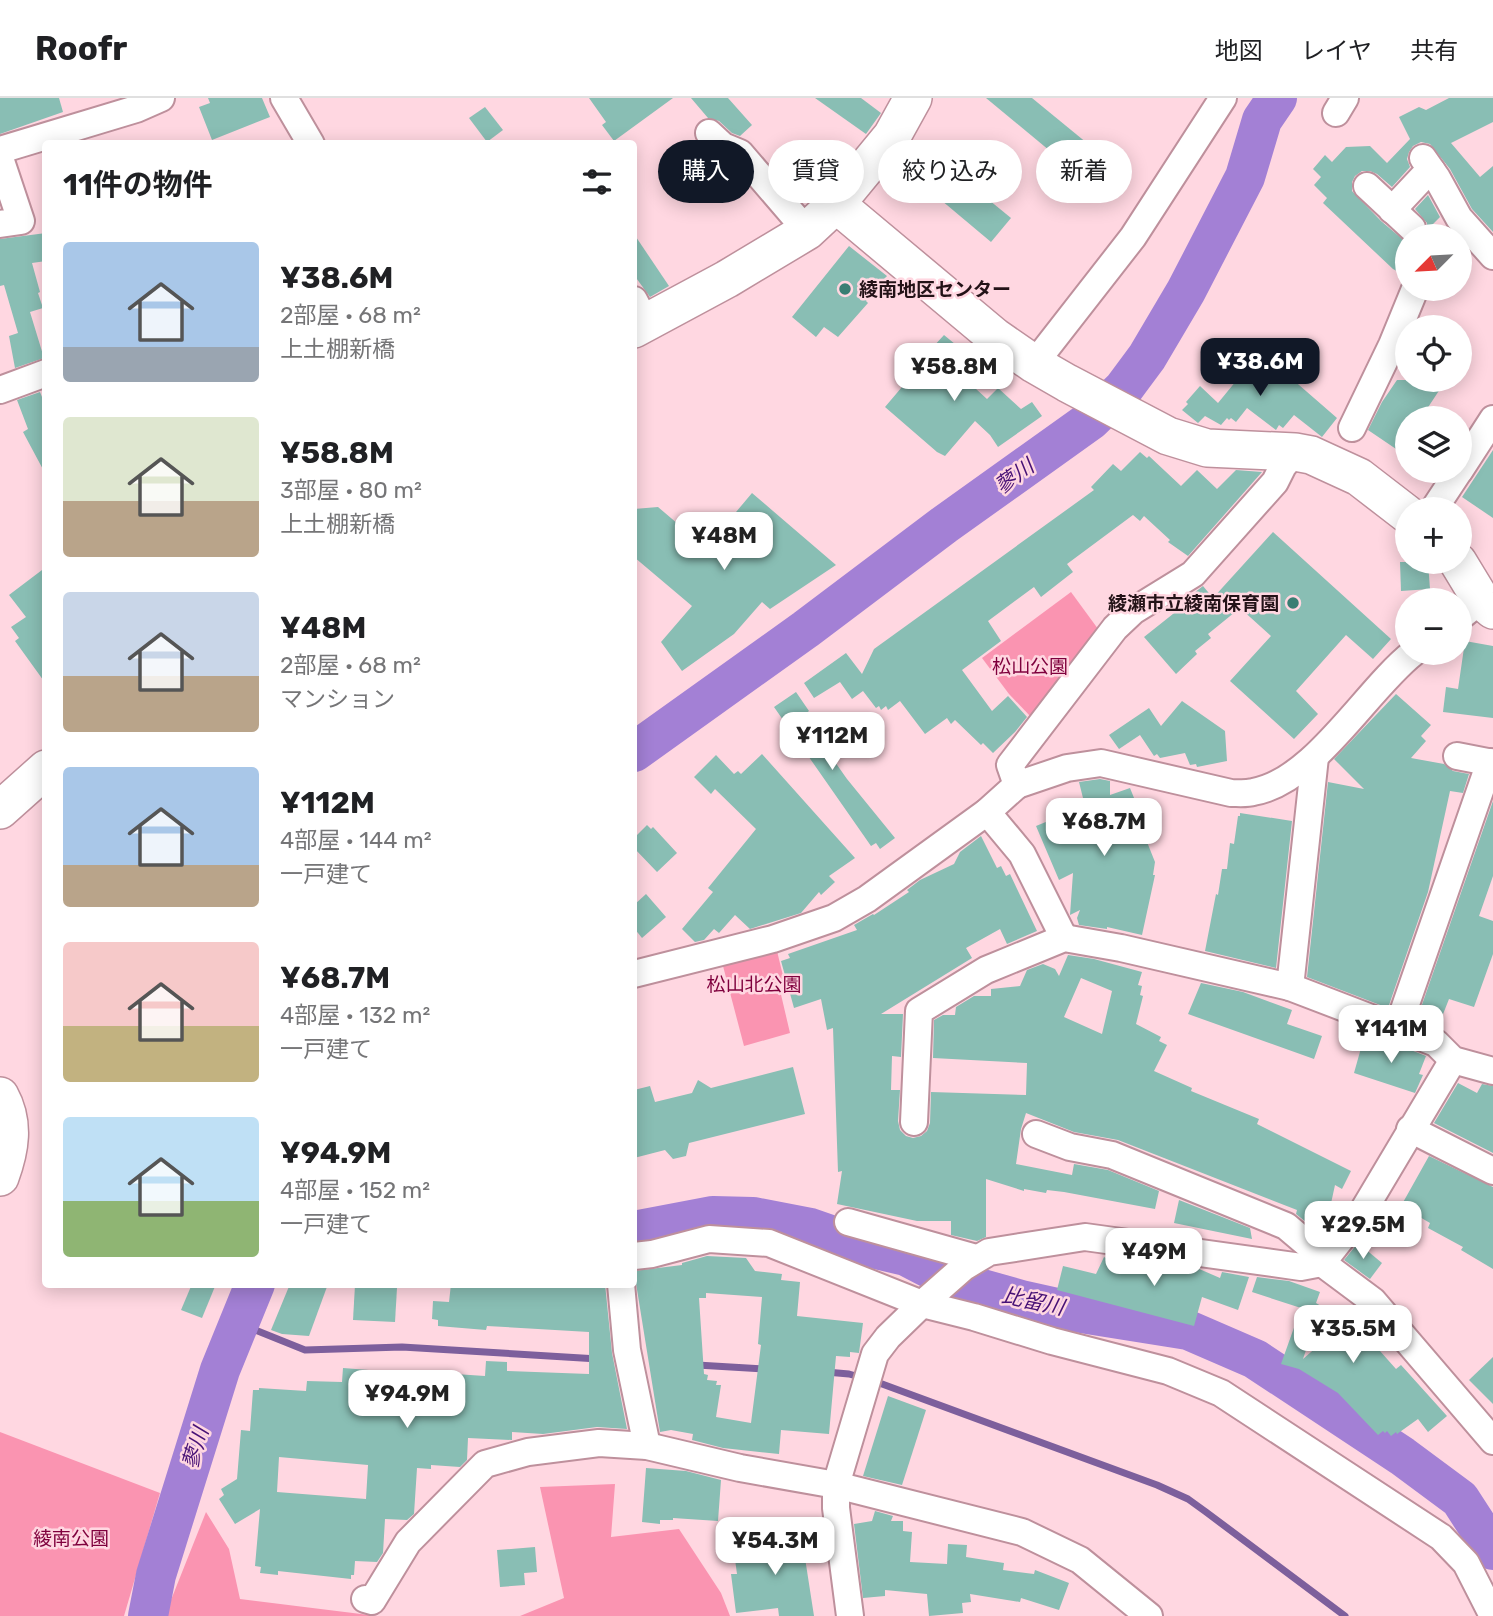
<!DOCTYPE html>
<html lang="ja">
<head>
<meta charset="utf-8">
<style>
  :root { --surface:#fff; --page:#f6f6f6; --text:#202124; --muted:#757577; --line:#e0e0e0; --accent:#111827 }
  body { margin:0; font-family:Rubik,"Noto Sans JP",sans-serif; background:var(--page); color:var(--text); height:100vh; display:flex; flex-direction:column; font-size:26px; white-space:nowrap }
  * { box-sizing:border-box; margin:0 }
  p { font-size:23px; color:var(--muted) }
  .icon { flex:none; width:38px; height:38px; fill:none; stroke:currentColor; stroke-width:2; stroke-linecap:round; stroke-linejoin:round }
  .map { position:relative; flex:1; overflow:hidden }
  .side { position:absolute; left:42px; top:42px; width:595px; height:1148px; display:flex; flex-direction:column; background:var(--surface); border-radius:7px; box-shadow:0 4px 18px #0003 }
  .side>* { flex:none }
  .hud { position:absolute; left:658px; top:42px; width:665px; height:63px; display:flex; gap:14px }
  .needle { width:46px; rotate:246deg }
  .buttons { position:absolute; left:1395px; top:126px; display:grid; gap:14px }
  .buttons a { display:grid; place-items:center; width:77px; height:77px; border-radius:50%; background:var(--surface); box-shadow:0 4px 18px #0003; font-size:35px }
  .price { position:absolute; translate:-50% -60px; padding:0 16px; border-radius:14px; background:#fff; color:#222; font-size:23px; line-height:46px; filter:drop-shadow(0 2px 4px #0008) }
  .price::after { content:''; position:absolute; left:50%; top:42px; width:21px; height:16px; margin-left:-10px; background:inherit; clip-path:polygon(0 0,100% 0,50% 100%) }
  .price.on { background:var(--accent); color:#fff }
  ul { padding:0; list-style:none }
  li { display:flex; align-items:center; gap:21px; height:175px; padding:0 21px }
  li span { display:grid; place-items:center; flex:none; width:196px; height:140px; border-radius:7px; color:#555 }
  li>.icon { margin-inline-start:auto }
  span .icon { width:84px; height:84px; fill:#fffc; stroke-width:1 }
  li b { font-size:30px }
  h2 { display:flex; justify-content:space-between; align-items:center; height:84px; padding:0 21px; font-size:30px }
  .tag { padding:0 24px; border-radius:32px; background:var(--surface); box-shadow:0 4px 18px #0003; font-size:24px; line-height:63px }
  .tag.on { background:var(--accent); color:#fff }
  header { display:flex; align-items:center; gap:42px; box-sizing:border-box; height:98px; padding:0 35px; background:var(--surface); border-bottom:2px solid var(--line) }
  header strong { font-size:33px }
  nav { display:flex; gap:38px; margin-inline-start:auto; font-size:24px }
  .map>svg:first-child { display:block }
  .green { fill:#fa94b1 }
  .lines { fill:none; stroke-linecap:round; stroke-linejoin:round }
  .stream { stroke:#7d5f9c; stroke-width:7 }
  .river { stroke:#a380d5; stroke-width:40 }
  .building { fill:#89beb4; fill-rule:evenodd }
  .street-casing { stroke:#be909c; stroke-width:30 }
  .secondary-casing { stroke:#be909c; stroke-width:40 }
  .street { stroke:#fff; stroke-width:26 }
  .secondary { stroke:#fff; stroke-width:37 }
  .poi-dot { fill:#397e73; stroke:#ffd7e1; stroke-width:2.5 }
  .labels { text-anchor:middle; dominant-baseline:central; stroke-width:5; stroke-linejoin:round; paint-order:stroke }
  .poi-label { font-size:19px; font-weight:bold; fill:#231217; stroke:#ffd7e1; text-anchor:start }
  .park-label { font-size:19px; fill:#7f003d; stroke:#ffd7e1 }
  .water-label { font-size:21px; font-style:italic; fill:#471176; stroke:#ffd7e1 }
</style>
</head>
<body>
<header>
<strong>Roofr</strong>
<nav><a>地図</a><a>レイヤ</a><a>共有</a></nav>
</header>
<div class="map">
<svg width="1493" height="1518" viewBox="0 0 1493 1518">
  <rect width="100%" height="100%" fill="#ffd7e1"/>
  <!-- green -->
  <g class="green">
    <polygon points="1071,494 1101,535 1031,619 1009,596 982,560"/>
    <polygon points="777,853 785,886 779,888 790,935 744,948 723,868"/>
    <polygon points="0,1334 160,1395 124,1518 0,1518"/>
    <polygon points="615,1386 611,1439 679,1431 721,1495 730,1518 520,1518 564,1500 540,1389"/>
    <polygon points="206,1414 229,1451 240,1501 377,1518 167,1518 171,1502"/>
  </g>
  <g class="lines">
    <!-- stream -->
    <g class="stream">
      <polyline points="238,1225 305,1252 402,1249 598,1261"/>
      <polyline points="697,1267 765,1271"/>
      <polyline points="826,1274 849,1276 863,1280"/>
      <polyline points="874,1283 1157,1387 1188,1401 1206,1414 1345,1518"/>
    </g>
    <!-- river -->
    <g class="river">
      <polyline points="634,654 806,531 944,427 1091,322 1124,290 1147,259 1186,193 1245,79 1262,22 1277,0"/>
      <polyline points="634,1133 713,1118 753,1119 810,1130 859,1147 906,1158 954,1183 1021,1202 1075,1214 1188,1232 1255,1261 1402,1358 1460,1401 1493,1452"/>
      <polyline points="148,1518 156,1477 220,1272 255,1186"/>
    </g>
  </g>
  <!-- building -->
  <g class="building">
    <polygon points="0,0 59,0 63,14 0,36"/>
    <polygon points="208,0 262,0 270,19 212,42 199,9 210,5"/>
    <polygon points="589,0 673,0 614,43 602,27 606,24"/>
    <polygon points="691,0 728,0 752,27 740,38 732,35 719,23 708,20"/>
    <polygon points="815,0 861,0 881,15 866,36"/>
    <polygon points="986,0 1032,0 1104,59 1085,82"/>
    <polygon points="1449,0 1493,0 1493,24 1451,45 1480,79 1493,68 1493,134 1472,111 1450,71 1430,46 1421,44 1413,48 1409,54 1407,61 1410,69 1392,89 1377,76 1370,73 1362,73 1355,78 1352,84 1352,93 1381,123 1407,145 1406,178 1393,171 1323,105 1327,100 1314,87 1321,79 1313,71 1325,57 1332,64 1346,49 1370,48 1387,65 1410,41 1399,19 1419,9 1426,12"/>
    <polygon points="485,9 503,32 487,44 469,20"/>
    <polygon points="923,48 1011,120 991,144 904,71"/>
    <polygon points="1428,97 1440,119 1427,132 1427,125 1415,111"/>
    <polygon points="46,135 46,163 32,165 40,194 38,195 43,210 30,214 44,260 15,270 9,238 18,235 4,187 0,188 0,141"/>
    <polygon points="634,136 669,188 650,199 634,177"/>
    <polygon points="849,148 887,178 866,203 868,205 838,239 824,229 816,239 792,219"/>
    <polygon points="944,237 961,251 959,253 964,257 953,270 987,301 998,290 1021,311 1032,304 1042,318 998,349 990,337 975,323 945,358 937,354 885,309 913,276 910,274"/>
    <polygon points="1234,246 1237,248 1238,246 1286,286 1291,280 1337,320 1322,339 1294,317 1283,330 1279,327 1276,332 1247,310 1236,324 1231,320 1229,322 1227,320 1221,327 1205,318 1198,325 1182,312 1188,306 1186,304 1200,288 1218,305 1241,277 1222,261"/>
    <polygon points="1397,282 1446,282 1421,320 1407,320 1407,341 1399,353 1368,332 1382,304"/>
    <polygon points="40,294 46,309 46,377 23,334 28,331 17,302"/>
    <polygon points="1493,352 1493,420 1462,399"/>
    <polygon points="1140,354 1147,360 1149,358 1181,388 1197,372 1217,391 1236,372 1262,374 1188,458 1168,444 1170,442 1144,418 1140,423 1133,417 1067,466 1073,474 1041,499 1034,489 988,523 1001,543 962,572 992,613 1008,598 1027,619 1015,634 993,655 983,645 981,647 955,622 951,626 947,620 925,636 900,603 888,612 886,608 881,612 879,608 876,610 863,593 852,601 840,584 814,600 804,585 846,555 862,576 874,551 1094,392 1091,389 1113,366 1121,373"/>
    <polygon points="752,395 836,467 770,511 762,504 734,536 682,573 661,544 692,508 634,459 634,411 658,409 698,443 706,434 722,447 731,420"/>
    <polygon points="1273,434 1391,541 1373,561 1346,537 1296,593 1318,616 1294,641 1230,583 1271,538 1240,510 1208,536 1211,540 1195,553 1197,556 1176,576 1144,539 1183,508 1181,505 1203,488 1213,500"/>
    <polygon points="1400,464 1428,464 1430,491 1401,493"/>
    <polygon points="46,469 46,586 15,543 19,540 11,529 26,519 9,497"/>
    <polygon points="1465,543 1493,548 1493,620 1443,614 1446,589 1458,591"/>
    <polygon points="796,594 809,613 805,616 818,636 816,637 847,681 895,740 880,751 876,745 871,748 774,609"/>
    <polygon points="1396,596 1431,627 1421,638 1426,643 1411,660 1444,666 1453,673 1469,676 1463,695 1450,693 1428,794 1388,910 1307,879 1328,684 1364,691 1334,661"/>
    <polygon points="1182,603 1225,633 1227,663 1197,669 1196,666 1190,667 1185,655 1160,660 1157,656 1154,658 1140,637 1119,651 1109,637 1149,610 1161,628"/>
    <polygon points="762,656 855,760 829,778 835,784 821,797 819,794 801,815 750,831 735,817 719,835 714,831 704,842 695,844 682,831 713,794 708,790 756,731 715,691 711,696 694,679 716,657 734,676 738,673 741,676"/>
    <polygon points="1100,681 1110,683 1110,697 1130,690 1151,742 1147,744 1155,764 1153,777 1155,777 1142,837 1107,829 1107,831 1079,827 1077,820 1080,812 1070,817 1073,775 1059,782 1036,728 1085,708 1079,684"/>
    <polygon points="1493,703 1493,778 1479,818 1493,823 1493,856 1474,909 1449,901 1438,929 1417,921"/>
    <polygon points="1240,715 1292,723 1276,870 1205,853 1216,796 1218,797 1222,771 1227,771 1230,745 1234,746 1238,718 1240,718"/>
    <polygon points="647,727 651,731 653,729 677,755 657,774 634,750 634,740"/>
    <path d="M981,738L997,770L1001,768L1006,778L1010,776L1037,833L1007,846L1000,831L966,850L972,860L881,916H903L901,959L892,958L891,992H900L898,1023L900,1032L906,1038L913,1040L921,1038L927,1033L930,1025L931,994L1026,997L1027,965L933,960L934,922L943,917H955L956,909L974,898H991V891L1020,888L1027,872L1043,866L1055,871L1059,878L1068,857L1094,861L1142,874L1138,887L1142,888L1140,897L1143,898L1136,926L1161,939L1159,943L1167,947L1154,973L1192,990L1191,993L1259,1021L1257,1026L1351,1073L1342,1091L1335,1087L1325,1133L1306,1124L1296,1116L1297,1112L1118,1042L1074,1034L1026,1015L1021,1031L1016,1066L1072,1077L1074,1066L1108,1072L1159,1093L1155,1111L1064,1094L1047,1092L1046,1095L1024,1091V1093L986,1081V1139L977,1143L951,1137V1123H917L837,1106L842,1073L838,1074L833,930L827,932L821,901L794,910L781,863L790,860L788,856L857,832L854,827L873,816L874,817L909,794L907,792L920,782L954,766L960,754ZM1081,880L1112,893L1102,936L1064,919Z"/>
    <polygon points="646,796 666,819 642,840 634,830 634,807"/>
    <polygon points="1201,885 1243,894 1292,912 1287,926 1322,938 1314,961 1188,916"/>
    <polygon points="1383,941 1426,958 1419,976 1423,977 1415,995 1354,975 1363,943 1380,949"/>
    <polygon points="793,969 805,1016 689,1045 686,1058 673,1061 665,1052 634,1060 634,992 650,988 655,1004 692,995 698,982 711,990"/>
    <polygon points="1458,985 1477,995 1482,986 1493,988 1493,1055 1434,1025"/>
    <polygon points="1429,1058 1493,1089 1493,1171 1461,1152 1463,1149 1428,1130 1430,1125 1401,1108"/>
    <polygon points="1179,1102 1250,1130 1252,1141 1174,1125"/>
    <polygon points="1358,1145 1382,1165 1370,1181 1344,1162"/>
    <path d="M707,1158L746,1160L755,1173L782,1176L781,1182L800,1184L797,1218L863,1225L859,1255L850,1254V1259L836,1258L829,1336L781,1332L779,1356L723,1350L692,1342L693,1336L671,1332L660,1334L634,1173L682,1167V1165ZM706,1195L762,1199L758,1246L761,1247L751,1325L716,1319L721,1287H716L717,1283L707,1282L708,1277L704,1276L699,1200H706Z"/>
    <polygon points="1107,1158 1149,1164 1156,1167 1157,1165 1197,1170 1220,1180 1222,1174 1249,1179 1238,1212 1202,1199 1194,1228 1057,1192 1063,1168 1096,1176 1104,1159 1106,1160"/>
    <polygon points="1257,1179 1289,1183 1320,1194 1316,1205 1321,1208 1303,1261 1359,1212 1373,1227 1364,1235 1396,1271 1401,1267 1447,1318 1428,1334 1418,1321 1397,1336 1396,1334 1391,1338 1387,1333 1385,1335 1383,1333 1378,1337 1338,1295 1299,1271 1281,1266 1301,1210 1252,1194"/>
    <polygon points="192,1186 216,1186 202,1220 181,1212"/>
    <polygon points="290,1186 328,1186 309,1238 282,1236 271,1232"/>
    <path d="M451,1186H605L612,1255L627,1331L597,1329L543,1336L512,1334V1342L468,1340L467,1362L460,1369L431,1367V1371L417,1370L414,1416L407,1422L385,1421L383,1455L377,1464L355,1463L354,1477H351V1481L278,1473V1477L260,1475L261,1469L255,1468L260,1411L235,1426L219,1401L224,1397L221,1391L237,1381L241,1332L250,1333L253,1292H259V1290L306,1293L307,1283L342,1284L343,1270L369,1272L368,1276L372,1278L454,1283L455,1276L485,1278L486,1263L507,1264V1273L589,1276V1234L487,1228L486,1232L438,1228V1222L432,1221L433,1203L449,1204ZM279,1359L368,1367L366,1401L277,1394Z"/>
    <polygon points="355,1187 397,1190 395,1224 353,1222"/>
    <polygon points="1493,1259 1493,1306 1469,1282"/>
    <polygon points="888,1298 926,1312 902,1387 863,1378"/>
    <polygon points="646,1370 686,1373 721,1382 718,1423 673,1420 673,1422 660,1422 660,1426 642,1424"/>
    <polygon points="875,1413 893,1418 891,1423 903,1423 903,1433 912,1434 910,1464 947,1466 948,1446 967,1447 966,1459 1004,1465 1003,1472 1034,1476 1035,1472 1069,1485 1059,1512 1021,1500 1020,1504 970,1496 971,1504 962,1505 963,1515 929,1518 927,1496 885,1492 885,1498 863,1500 854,1426 872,1423"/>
    <polygon points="811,1432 814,1459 805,1460 814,1518 779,1518 778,1510 736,1515 731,1476 737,1476 734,1454 774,1449 772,1437"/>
    <polygon points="535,1449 537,1474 524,1475 525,1487 500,1489 497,1452"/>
  </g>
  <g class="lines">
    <defs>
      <g id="street">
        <polyline points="284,0 311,46"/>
        <polyline points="1336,15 1345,0"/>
        <polyline points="709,35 723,48 740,55 807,133"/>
        <polyline points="0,52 136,11 161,0"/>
        <polyline points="0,60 21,123 0,126"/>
        <polyline points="1423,60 1437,80 1459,120 1493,158"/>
        <polyline points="1367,88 1412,130"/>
        <polyline points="1392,112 1422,80 1432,73"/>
        <polyline points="634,202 646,225"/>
        <polyline points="1034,266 1133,139 1223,0"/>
        <polyline points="0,292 46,275"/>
        <polyline points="1352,330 1392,247 1415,191"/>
        <polyline points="1460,372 1493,321"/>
        <polyline points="1434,411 1459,373"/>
        <polyline points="1460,519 1481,502"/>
        <polyline points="1457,658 1493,665"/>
        <path d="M1017,687L1067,670L1101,665L1231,695C1238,695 1246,696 1253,694C1314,684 1366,592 1413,555"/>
        <polyline points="987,714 1022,756 1064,840"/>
        <polyline points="634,876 773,841 834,820 867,801 987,714 1017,687 1010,667 1115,530 1133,513 1193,476 1275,384 1283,368 1295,354"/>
        <polyline points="1290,889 1315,659"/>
        <polyline points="1398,929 1490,664"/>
        <polyline points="914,1024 919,913 986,872 1064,840 1121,850 1290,889 1436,945 1453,962 1493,973"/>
        <polyline points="1410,1031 1493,1073"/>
        <polyline points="1036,1036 1070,1049 1112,1057 1286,1128 1325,1161"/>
        <polyline points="848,1124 976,1160"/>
        <polyline points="634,1158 652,1156 709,1141 769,1145 922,1206 974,1219 1052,1243 1168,1273 1221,1295 1441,1439 1466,1465 1493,1518"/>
        <polyline points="1322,1165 1373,1203 1493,1343"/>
        <polyline points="621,1186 627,1252 647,1348"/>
        <polyline points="365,1501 372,1503 408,1444 485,1366 528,1354 599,1345 647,1348 740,1370 836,1387 1022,1434 1080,1462 1149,1518"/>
        <polyline points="850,1518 836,1410 836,1387 875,1256 888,1239 922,1206 964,1169 989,1154 1085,1139 1301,1169 1322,1165 1363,1113 1453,962"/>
      </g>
      <g id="secondary">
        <polyline points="836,106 995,239 1034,266 1067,285 1168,338 1207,350 1295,354 1311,357 1359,379 1407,416"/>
        <polyline points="634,231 727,181 807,133 836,106 892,38 913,0"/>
        <polyline points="1458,464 1481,502 1493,512"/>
        <polyline points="0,712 46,671"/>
        <path d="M0,998C15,1025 10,1052 0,1079"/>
      </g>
    </defs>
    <!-- street casing -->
    <use href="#street" class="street-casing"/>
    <!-- secondary casing -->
    <use href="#secondary" class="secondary-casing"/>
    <!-- street -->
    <use href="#street" class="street"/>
    <!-- secondary -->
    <use href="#secondary" class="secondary"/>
  </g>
  <!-- markers -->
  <g class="poi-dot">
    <circle cx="845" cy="191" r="7"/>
    <circle cx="1293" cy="505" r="7"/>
  </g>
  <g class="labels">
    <!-- poi labels -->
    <g class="poi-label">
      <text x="859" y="191">綾南地区センター</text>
      <text x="1279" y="505" text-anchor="end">綾瀬市立綾南保育園</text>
    </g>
    <!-- park labels -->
    <g class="park-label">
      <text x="1030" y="568">松山公園</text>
      <text x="754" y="886">松山北公園</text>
      <text x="71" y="1440">綾南公園</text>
    </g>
    <!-- water labels -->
    <g class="water-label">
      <text transform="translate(1014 378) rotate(-36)">蓼川</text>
      <text transform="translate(1033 1203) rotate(12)">比留川</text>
      <text transform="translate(195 1350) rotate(-73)">蓼川</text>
    </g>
  </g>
</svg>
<div class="buttons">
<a><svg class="needle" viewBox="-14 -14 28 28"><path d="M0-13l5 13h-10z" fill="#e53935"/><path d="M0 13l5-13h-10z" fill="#757577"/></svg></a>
<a><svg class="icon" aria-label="locate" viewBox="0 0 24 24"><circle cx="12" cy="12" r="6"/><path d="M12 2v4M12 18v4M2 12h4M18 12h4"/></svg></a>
<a><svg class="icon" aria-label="layers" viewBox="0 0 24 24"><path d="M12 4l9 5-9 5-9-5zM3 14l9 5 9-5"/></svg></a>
<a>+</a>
<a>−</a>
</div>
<b class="price on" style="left:1260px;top:300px">¥38.6M</b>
<b class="price" style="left:954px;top:305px">¥58.8M</b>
<b class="price" style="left:724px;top:474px">¥48M</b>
<b class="price" style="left:832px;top:674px">¥112M</b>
<b class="price" style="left:1104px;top:760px">¥68.7M</b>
<b class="price" style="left:1391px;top:967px">¥141M</b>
<b class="price" style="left:1363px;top:1163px">¥29.5M</b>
<b class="price" style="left:1154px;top:1190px">¥49M</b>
<b class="price" style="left:1353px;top:1267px">¥35.5M</b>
<b class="price" style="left:407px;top:1332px">¥94.9M</b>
<b class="price" style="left:775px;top:1479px">¥54.3M</b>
<div class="hud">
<a class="tag on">購入</a>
<a class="tag">賃貸</a>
<a class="tag">絞り込み</a>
<a class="tag">新着</a>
</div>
<section class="side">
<h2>11件の物件<svg class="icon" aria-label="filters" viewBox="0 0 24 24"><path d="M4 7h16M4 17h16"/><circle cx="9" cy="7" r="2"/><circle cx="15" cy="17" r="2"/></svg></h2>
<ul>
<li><span style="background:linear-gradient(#a9c7e8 75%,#9aa5b1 0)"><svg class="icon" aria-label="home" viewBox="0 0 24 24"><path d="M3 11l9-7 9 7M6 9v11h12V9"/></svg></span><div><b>¥38.6M</b><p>2部屋 · 68 m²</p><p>上土棚新橋</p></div></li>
<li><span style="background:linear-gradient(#dfe7d0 60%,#b9a48a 0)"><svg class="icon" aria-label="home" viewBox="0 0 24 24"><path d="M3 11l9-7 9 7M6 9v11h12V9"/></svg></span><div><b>¥58.8M</b><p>3部屋 · 80 m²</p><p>上土棚新橋</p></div></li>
<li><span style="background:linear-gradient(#c9d6e8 60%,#b9a48a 0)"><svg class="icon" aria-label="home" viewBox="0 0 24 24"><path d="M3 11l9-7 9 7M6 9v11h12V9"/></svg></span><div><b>¥48M</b><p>2部屋 · 68 m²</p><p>マンション</p></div></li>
<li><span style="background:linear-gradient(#a9c7e8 70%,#b9a48a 0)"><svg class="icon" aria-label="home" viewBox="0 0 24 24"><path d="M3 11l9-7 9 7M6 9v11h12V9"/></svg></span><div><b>¥112M</b><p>4部屋 · 144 m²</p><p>一戸建て</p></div></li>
<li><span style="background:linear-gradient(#f6c9c9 60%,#c2b280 0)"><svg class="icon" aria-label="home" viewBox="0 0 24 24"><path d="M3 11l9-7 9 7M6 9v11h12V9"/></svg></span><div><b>¥68.7M</b><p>4部屋 · 132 m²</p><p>一戸建て</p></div></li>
<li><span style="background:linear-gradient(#bfe0f5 60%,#8fb573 0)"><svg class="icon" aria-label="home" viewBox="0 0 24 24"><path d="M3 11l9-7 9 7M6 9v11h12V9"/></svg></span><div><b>¥94.9M</b><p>4部屋 · 152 m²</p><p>一戸建て</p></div></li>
</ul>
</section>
</div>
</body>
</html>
